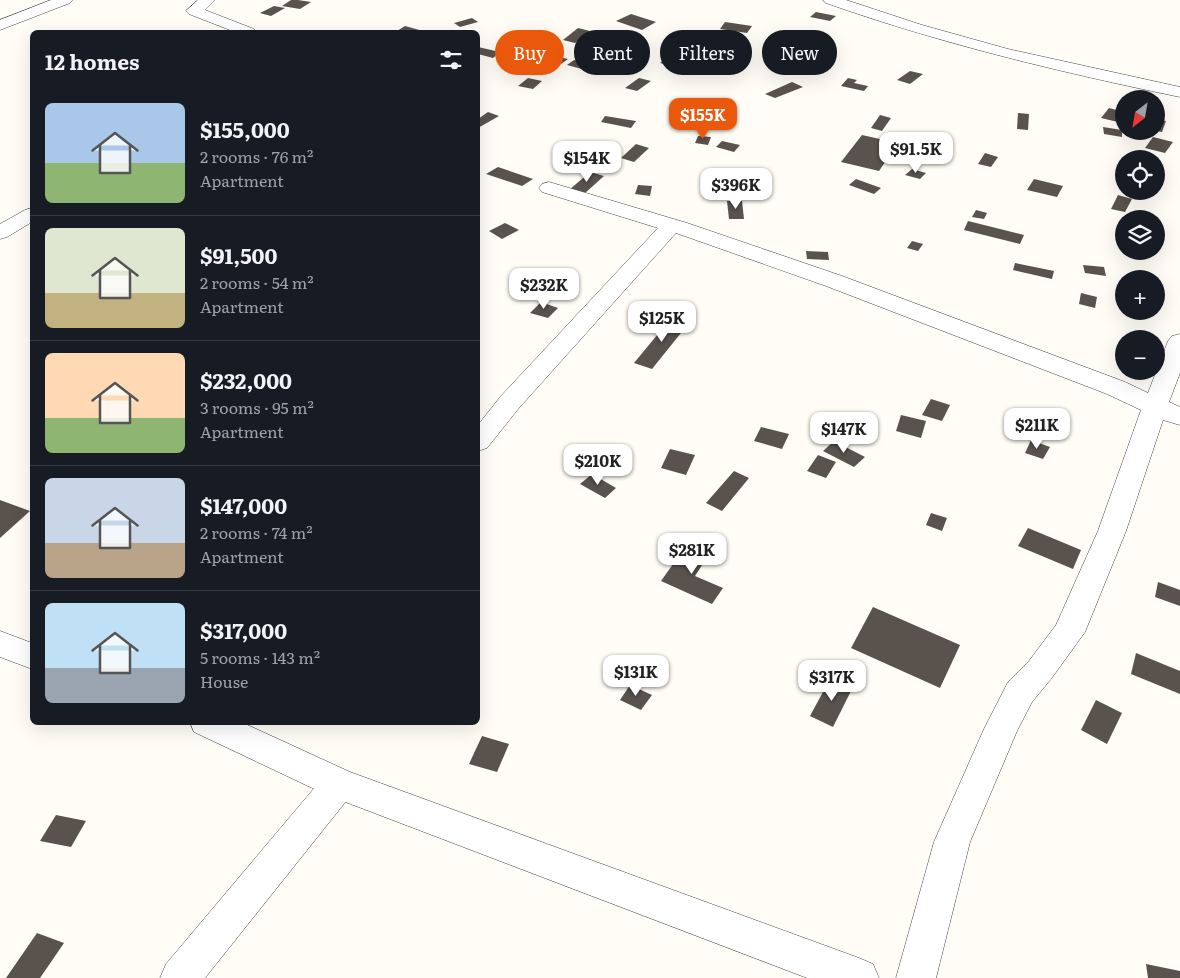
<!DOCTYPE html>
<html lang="en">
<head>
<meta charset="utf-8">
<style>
  :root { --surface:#171b24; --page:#20242c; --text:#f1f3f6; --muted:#9ea1a6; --line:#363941; --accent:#ea580c }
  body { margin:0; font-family:Literata,serif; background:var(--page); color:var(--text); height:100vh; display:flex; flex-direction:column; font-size:19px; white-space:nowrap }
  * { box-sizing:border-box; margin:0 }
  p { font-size:16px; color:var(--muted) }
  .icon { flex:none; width:28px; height:28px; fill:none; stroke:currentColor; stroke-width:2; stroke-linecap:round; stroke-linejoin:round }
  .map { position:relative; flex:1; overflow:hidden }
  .panel { position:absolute; left:30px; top:30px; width:450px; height:695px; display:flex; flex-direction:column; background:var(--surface); border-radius:8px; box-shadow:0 5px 20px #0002 }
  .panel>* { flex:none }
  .guide { position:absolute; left:495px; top:30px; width:475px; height:45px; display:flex; gap:10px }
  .needle { width:32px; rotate:211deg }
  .buttons { position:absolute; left:1115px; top:90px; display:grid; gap:10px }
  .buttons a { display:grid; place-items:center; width:50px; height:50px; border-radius:50%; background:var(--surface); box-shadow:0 5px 20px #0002; font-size:25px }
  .price { position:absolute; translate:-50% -42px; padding:0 11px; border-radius:10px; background:#fff; color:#222; font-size:16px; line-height:32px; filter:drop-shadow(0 1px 2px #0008) }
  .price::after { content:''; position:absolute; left:50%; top:30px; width:15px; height:11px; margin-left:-8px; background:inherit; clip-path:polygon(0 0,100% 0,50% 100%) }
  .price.on { background:var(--accent); color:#fff }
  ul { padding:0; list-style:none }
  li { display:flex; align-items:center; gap:15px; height:125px; padding:0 15px }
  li+li { border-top:1px solid var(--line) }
  li span { display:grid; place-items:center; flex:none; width:140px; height:100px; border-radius:8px; color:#555 }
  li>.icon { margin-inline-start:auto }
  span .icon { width:60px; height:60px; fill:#fffc; stroke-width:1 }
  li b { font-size:21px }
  h2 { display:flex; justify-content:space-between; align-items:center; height:60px; padding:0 15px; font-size:21px }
  .tag { padding:0 18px; border-radius:22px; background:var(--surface); box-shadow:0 5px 20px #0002; font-size:18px; line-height:45px }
  .tag.on { background:var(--accent); color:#fff }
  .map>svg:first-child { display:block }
  .building { fill:#5a524d }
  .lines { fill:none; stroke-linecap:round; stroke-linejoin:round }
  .minor-casing { stroke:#444; stroke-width:1 }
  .tertiary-casing { stroke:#444; stroke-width:1 }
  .minor { fill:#fff; fill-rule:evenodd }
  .tertiary { fill:#fff; fill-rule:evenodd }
</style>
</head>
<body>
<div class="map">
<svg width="1180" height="978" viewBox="0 0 1180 978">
  <rect width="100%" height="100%" fill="#fffdf5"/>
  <!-- building -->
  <g class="building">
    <polygon points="291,0 298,0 311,2 300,9 282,6"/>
    <polygon points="274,6 285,8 271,16 260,13"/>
    <polygon points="816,12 836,16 830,21 810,17"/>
    <polygon points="631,14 656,22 642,30 616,21"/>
    <polygon points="472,18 478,22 460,27 454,23"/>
    <polygon points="725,22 752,26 747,33 720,29"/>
    <polygon points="405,26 423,31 402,32 397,31"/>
    <polygon points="578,28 590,31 575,43 563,40"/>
    <polygon points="782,31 793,33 788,42 777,41"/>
    <polygon points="478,47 500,52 493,58 478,54"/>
    <polygon points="673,53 684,56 672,66 660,63"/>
    <polygon points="554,56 568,59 561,64 548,62"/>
    <polygon points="574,60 589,64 582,69 567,65"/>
    <polygon points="910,71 923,74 910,84 897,80"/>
    <polygon points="528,78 542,81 533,89 518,86"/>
    <polygon points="639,78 651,81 637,91 625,88"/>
    <polygon points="848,78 857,80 854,83 868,86 864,91 841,86"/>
    <polygon points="792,82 803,87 775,98 765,94"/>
    <polygon points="1109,108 1124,112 1118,122 1101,118"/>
    <polygon points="488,112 499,116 478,128 478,119"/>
    <polygon points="1018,113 1029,114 1028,130 1017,129"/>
    <polygon points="880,115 891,118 882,131 871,128"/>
    <polygon points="605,116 636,121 631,128 601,122"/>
    <polygon points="1156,119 1166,121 1162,132 1156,131"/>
    <polygon points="1103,127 1122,130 1122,137 1104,134"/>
    <polygon points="862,135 898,143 879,171 841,162"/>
    <polygon points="698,136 711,137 708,145 695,143"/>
    <polygon points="1153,137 1173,142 1165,153 1145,148"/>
    <polygon points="722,141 740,145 734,152 716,147"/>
    <polygon points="636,144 649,148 634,162 621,158"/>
    <polygon points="985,153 998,157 991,167 978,164"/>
    <polygon points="498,167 533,179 522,186 486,174"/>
    <polygon points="912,169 926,173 920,179 905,175"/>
    <polygon points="590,172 604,176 584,194 569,190"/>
    <polygon points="856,179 881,188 874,194 849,185"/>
    <polygon points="1034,179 1063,186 1057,197 1027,190"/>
    <polygon points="638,185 652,186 650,196 635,194"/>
    <polygon points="1118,195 1132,199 1125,212 1111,209"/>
    <polygon points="727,201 742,201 744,219 729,219"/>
    <polygon points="976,210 987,213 984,219 972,217"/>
    <polygon points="968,221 1024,235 1020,244 964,230"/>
    <polygon points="505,223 519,230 502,239 489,231"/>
    <polygon points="912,241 923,244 918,251 907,248"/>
    <polygon points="806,251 828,252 829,260 807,259"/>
    <polygon points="1015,263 1054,271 1052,279 1013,270"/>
    <polygon points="1083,265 1104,267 1106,276 1085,273"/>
    <polygon points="518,274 546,281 539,290 510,283"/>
    <polygon points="1081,293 1097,297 1095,308 1079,304"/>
    <polygon points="541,302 558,308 548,318 530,313"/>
    <polygon points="672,317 689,323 652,369 634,363"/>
    <polygon points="931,399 950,405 942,421 922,415"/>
    <polygon points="901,415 926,421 921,438 896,431"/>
    <polygon points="761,427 789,434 782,449 754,441"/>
    <polygon points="1031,440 1050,447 1043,459 1025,453"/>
    <polygon points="834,441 865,457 854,467 823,451"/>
    <polygon points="670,449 695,455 686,475 661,468"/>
    <polygon points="818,455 836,462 826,478 807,471"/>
    <polygon points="734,471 749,478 722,511 706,503"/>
    <polygon points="592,474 616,488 605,498 580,484"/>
    <polygon points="0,500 30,511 0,538"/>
    <polygon points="931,513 947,518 942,531 926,525"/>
    <polygon points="1028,528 1081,550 1073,569 1018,546"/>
    <polygon points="688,543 710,553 695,576 723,588 712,604 661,581"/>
    <polygon points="1158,582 1180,590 1180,606 1155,597"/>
    <polygon points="873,607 960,645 940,688 851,648"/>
    <polygon points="1136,653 1180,671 1180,694 1131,674"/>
    <polygon points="831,677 853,687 833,727 810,716"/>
    <polygon points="630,685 652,695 641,710 620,700"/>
    <polygon points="1096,700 1122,713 1107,744 1081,730"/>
    <polygon points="482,736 509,744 497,772 469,764"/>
    <polygon points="56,815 86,821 71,847 40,841"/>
    <polygon points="37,933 64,943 40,978 6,978"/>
    <polygon points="1146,964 1180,971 1180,978 1148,978"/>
  </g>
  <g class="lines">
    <defs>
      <g id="minor">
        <polygon points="51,0 73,0 70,3 0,30 0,20"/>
        <polygon points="198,0 215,0 205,10 254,29 256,32 235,32 189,14 186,11"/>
        <path d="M823,0H846L922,25L1008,49L1180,87V97C1060,72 942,44 826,3Z"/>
        <polygon points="549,182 687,223 842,276 1125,382 1148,393 1168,341 1172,336 1180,334 1180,373 1169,402 1180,407 1180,425 1163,420 1126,531 1085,632 1051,679 1032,702 1017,731 970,842 936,978 896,978 934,842 984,729 1008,682 1029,661 1056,625 1098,531 1141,410 1107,394 826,286 676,233 519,408 487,448 478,451 478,425 501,396 658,228 542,192 539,188 542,184"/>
        <polygon points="32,208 32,222 7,237 0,239 0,224 25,210"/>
        <polygon points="339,768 351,773 357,784 351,795 205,978 160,978 166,964 327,773"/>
      </g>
      <g id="tertiary">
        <polygon points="0,631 32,643 32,669 0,657"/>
        <polygon points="190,722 241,722 350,772 859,958 873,964 879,978 807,978 327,795 194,732"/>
      </g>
    </defs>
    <!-- minor casing -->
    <use href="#minor" class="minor-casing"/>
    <!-- tertiary casing -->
    <use href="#tertiary" class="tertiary-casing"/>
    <!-- minor -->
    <use href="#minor" class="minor"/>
    <!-- tertiary -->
    <use href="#tertiary" class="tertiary"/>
  </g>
</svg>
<div class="buttons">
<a><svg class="needle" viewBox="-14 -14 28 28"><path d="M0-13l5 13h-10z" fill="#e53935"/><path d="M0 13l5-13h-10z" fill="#9ea1a6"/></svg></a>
<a><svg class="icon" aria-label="locate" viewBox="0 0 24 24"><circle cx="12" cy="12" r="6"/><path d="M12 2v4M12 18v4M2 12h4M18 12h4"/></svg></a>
<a><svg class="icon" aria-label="layers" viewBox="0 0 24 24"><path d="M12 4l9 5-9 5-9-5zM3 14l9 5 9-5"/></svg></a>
<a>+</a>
<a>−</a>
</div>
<b class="price on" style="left:703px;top:140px">$155K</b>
<b class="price" style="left:916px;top:174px">$91.5K</b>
<b class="price" style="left:587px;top:183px">$154K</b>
<b class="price" style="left:736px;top:210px">$396K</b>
<b class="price" style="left:544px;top:310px">$232K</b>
<b class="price" style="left:662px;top:343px">$125K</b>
<b class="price" style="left:1037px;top:450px">$211K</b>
<b class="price" style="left:844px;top:454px">$147K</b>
<b class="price" style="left:598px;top:486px">$210K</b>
<b class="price" style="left:692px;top:575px">$281K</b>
<b class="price" style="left:636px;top:697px">$131K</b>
<b class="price" style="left:832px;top:702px">$317K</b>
<div class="guide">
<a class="tag on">Buy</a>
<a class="tag">Rent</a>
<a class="tag">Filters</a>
<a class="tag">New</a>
</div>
<section class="panel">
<h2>12 homes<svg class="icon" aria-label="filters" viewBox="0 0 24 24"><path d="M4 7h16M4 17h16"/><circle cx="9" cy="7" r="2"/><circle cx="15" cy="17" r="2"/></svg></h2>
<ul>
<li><span style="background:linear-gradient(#a9c7e8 60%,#8fb573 0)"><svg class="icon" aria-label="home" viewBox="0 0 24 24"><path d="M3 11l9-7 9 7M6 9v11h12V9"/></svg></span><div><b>$155,000</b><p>2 rooms · 76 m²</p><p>Apartment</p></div></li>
<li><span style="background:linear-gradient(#dfe7d0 65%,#c2b280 0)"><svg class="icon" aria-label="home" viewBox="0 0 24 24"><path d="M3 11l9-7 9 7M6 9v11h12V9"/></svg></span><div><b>$91,500</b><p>2 rooms · 54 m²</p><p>Apartment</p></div></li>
<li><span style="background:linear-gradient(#ffd9b3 65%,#8fb573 0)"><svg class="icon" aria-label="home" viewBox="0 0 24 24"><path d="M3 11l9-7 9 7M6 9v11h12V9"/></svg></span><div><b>$232,000</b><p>3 rooms · 95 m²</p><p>Apartment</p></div></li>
<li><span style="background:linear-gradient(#c9d6e8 65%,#b9a48a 0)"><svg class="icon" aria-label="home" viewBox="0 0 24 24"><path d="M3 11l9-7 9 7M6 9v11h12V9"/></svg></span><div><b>$147,000</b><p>2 rooms · 74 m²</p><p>Apartment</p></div></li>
<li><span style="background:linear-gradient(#bfe0f5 65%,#9aa5b1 0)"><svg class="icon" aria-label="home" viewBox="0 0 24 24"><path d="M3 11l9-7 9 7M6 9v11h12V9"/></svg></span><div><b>$317,000</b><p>5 rooms · 143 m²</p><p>House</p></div></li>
</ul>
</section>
</div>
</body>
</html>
